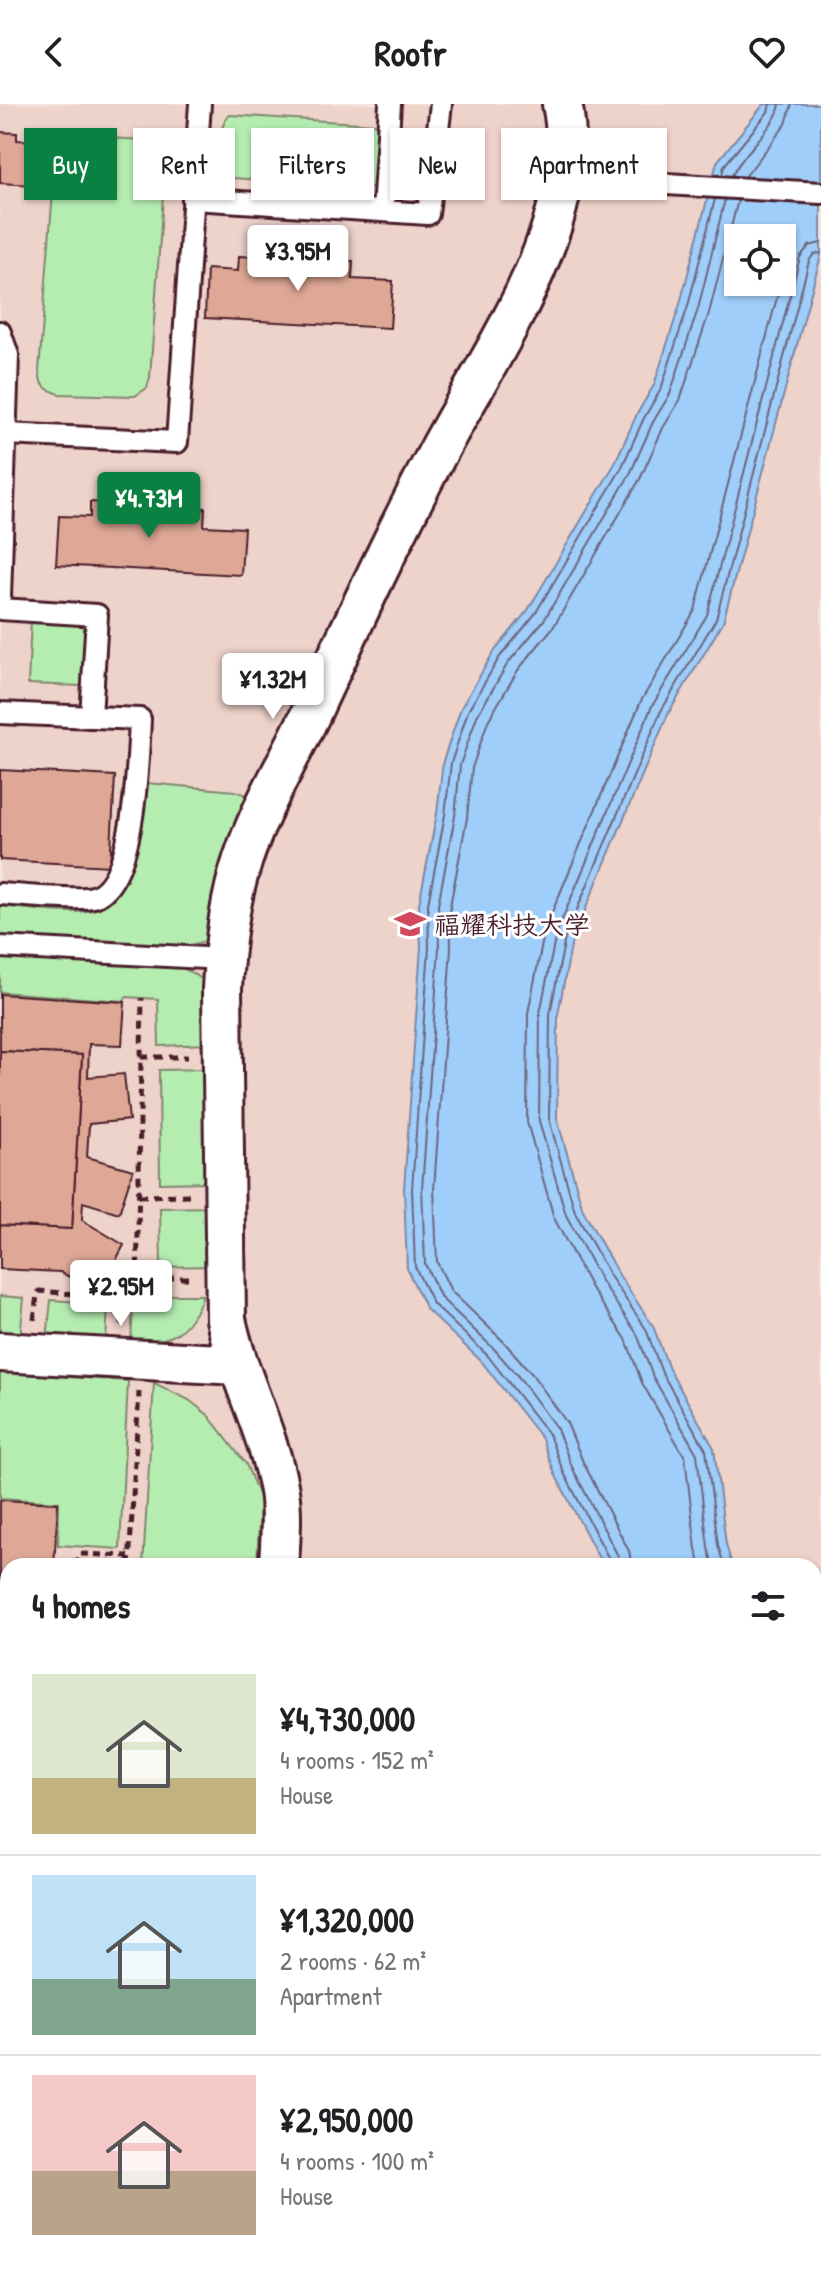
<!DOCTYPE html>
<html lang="en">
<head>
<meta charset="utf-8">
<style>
  :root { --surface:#fff; --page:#f6f6f6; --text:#202124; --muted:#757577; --line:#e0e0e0; --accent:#0b8043 }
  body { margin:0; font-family:"Patrick Hand","LXGW WenKai TC",sans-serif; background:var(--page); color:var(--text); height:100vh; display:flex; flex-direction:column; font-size:30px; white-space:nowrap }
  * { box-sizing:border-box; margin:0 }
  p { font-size:26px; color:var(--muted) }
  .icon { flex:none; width:44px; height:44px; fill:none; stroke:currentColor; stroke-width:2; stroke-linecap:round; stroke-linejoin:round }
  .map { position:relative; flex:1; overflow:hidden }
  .details { position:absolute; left:0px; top:1454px; width:822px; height:712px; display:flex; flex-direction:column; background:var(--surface); border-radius:24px 24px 0 0; box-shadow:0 2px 6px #0004 }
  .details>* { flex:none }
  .hud { position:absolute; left:24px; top:24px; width:774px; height:72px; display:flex; gap:16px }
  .buttons { position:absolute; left:724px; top:120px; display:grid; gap:16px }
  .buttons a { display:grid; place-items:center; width:72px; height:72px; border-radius:0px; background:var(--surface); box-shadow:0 2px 6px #0004; font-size:40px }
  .price { position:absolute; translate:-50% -68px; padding:0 18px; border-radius:8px; background:#fff; color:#222; font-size:26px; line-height:52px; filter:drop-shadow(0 2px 4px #0008) }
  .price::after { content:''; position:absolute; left:50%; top:48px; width:24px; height:18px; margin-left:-12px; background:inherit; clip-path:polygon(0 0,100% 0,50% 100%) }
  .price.current { background:var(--accent); color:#fff }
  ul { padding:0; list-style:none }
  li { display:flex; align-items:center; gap:24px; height:200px; padding:0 32px }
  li+li { border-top:2px solid var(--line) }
  li span { display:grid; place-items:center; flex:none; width:224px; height:160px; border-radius:0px; color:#555 }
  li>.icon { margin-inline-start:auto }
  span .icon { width:96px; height:96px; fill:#fffc; stroke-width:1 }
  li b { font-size:34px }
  h2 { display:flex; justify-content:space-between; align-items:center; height:96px; padding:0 32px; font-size:34px }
  .pill { padding:0 28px; border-radius:0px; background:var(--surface); box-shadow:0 2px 6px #0004; font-size:28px; line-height:72px }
  .pill.current { background:var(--accent); color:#fff }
  header { display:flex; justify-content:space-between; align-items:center; height:104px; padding:0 32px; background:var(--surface); font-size:36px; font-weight:700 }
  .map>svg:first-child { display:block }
  .built { fill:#eed3ca; fill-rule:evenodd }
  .green { fill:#b5edb1; stroke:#80866e; stroke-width:2 }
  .water { fill:#9fcefa; stroke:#7d88a7; stroke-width:2; fill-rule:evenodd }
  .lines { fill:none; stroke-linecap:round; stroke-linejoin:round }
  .shore { stroke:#6c657e; stroke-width:2 }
  .building { fill:#dfa896; stroke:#4a1f2b; stroke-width:2 }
  .service-casing { stroke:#4a1f2b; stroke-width:26 }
  .minor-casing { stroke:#4a1f2b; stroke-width:44 }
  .tertiary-casing { stroke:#4a1f2b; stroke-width:50 }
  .path { stroke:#4a1f2b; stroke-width:5; stroke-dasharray:8 6; stroke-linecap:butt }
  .service { stroke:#fff; stroke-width:20 }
  .minor { stroke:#fff; stroke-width:38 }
  .tertiary { stroke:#fff; stroke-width:44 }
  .labels { text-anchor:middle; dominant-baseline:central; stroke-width:6; stroke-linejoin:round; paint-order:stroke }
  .poi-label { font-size:26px; fill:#4a1f2b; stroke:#fff; text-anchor:start }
</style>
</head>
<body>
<header><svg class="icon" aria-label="back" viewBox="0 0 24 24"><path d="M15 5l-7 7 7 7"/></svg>Roofr<svg class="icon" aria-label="heart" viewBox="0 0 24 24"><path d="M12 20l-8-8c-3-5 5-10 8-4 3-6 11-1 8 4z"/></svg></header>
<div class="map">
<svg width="821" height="2166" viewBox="0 0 821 2166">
  <rect width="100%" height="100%" fill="#f5e5e0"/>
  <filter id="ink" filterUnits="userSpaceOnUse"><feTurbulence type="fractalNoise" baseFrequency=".0125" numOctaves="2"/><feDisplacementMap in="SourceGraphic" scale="16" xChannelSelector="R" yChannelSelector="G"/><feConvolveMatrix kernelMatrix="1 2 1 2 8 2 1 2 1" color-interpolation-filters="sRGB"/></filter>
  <g filter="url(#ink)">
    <!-- built -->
    <path class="built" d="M0,0H821V2166H0ZM738,134H782V178H738ZM8,1462H814V2158H8Z"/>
    <!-- green -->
    <g class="green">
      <path d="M229,11L374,20L380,28L377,84L218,73C219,54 216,27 229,11Z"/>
      <polygon points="69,32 146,36 163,44 166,51 150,273 147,284 135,292 59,290 47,285 41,278 39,267 56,48 60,36"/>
      <polygon points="31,516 85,518 82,582 28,580"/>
      <path d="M147,679L235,687L250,692L210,836L186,842L0,834V802C27,804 75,813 99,804C136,791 137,719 142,686Z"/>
      <polygon points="0,851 181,863 204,876 208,940 159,942 158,895 126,893 124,897 0,888"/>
      <polygon points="208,965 211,1078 160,1079 159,966"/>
      <polygon points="210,1103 212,1162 161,1163 160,1104"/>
      <path d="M157,1191H203C188,1231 171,1238 131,1239L133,1200L147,1197Z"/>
      <polygon points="0,1192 24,1194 20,1234 0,1233"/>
      <polygon points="51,1196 108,1200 106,1237 47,1235"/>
      <polygon points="0,1268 128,1277 120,1445 58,1441 59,1398 0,1394"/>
      <polygon points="154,1279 189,1296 207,1310 246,1360 260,1395 257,1462 143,1462"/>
      <polygon points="0,1977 8,1977 8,2121 0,2120"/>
    </g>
    <!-- water -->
    <g class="water">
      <path d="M764,0H821V151L723,518L668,610L572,837L558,910L557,1014L583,1106L617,1168L653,1222L669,1265L714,1344L726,1440L732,1462H603L555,1370L542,1335L481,1257L426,1205L407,1165L404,1085L421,842L419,800L437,709L443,657L461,604L493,549L528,506L614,361L637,310L654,281L680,200L717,58ZM738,134H782V178H738Z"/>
      <polygon points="814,1728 821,1742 821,2166 597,2166 599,2158 814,2158"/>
    </g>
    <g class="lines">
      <!-- shore -->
      <g class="shore">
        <polyline points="722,71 724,62 768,8 770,0"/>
        <path d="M732,72C741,50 778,21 780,0"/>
        <polyline points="745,73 786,20 792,0"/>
        <polyline points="610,1462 609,1455 563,1367 549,1331 488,1252 433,1200 415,1163 412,1085 429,843 428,800 445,711 451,659 468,607 499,554 535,510 621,365 644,314 661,285 688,202 715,95"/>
        <polyline points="620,1462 618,1452 572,1363 557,1325 522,1277 495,1246 441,1194 425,1160 422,1085 439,844 438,801 455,712 460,661 477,612 508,559 544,516 630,370 653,318 670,290 698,205 725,95"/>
        <polyline points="632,1462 629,1447 583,1358 567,1319 532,1270 504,1238 451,1187 437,1158 434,1085 451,844 450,802 467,714 472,664 488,617 518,566 554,522 640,375 663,324 680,296 709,209 738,96"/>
        <polyline points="701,1462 696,1445 685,1353 642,1279 626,1235 591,1184 554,1114 527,1018 528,909 545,825 641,597 695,506 781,178"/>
        <polyline points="713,1462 708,1443 697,1350 653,1273 637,1230 601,1177 566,1111 539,1017 540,909 556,830 652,602 707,511 800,153 809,142 821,139"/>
        <polyline points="724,1462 718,1441 706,1346 662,1269 646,1225 610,1172 575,1108 549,1015 550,910 565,834 661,607 716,515 809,157 814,150 821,149"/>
      </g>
    </g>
    <!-- building -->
    <g class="building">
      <polygon points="0,28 17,29 17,36 53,38 50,82 0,79"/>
      <polygon points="239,152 353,157 352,175 393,177 390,224 205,214 207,165 238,167"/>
      <polygon points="90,398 205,404 204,422 244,424 241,471 56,461 59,412 90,413"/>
      <polygon points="0,666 115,672 110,762 0,756"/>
      <polygon points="0,890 125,898 122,941 89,940 88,973 124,970 129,1016 89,1020 87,1053 133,1066 119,1109 83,1098 82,1116 124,1141 99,1188 60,1168 0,1165 0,1121 72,1125 82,951 0,947"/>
      <polygon points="0,947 82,951 72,1125 0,1121"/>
      <polygon points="0,1396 58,1399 54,1462 8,1462 8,1921 0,1921"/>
    </g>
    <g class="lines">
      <defs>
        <g id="service">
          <polyline points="563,74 821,89"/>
          <polyline points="193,95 428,110 441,0"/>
          <polyline points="383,107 390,0"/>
          <polyline points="0,228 8,251 0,493"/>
          <polyline points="5,330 177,338 200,0"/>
          <polyline points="0,505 97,511 91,613"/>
          <path d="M0,609L140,615C138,653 136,781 93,793C75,797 21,791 0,790"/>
          <polyline points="0,843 223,855"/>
        </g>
        <g id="minor">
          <polyline points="0,1248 238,1261"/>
          <path d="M279,1462C280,1438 283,1411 279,1387C269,1328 238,1274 226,1215L222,885C224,841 229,797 243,755C260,703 290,655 312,607C353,519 394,431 439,346C491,249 587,114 562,0"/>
          <polyline points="0,1963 8,1963"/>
          <polyline points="0,2134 8,2134"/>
          <polyline points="235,2166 237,2158"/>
        </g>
        <g id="tertiary">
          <polyline points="814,2039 821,2040"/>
          <polyline points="814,2150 821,2151"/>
        </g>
      </defs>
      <!-- service casing -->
      <use href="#service" class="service-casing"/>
      <!-- minor casing -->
      <use href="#minor" class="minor-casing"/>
      <!-- tertiary casing -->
      <use href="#tertiary" class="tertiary-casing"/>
      <!-- path -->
      <g class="path">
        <polyline points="141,953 188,953"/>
        <polyline points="139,1092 190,1091"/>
        <polyline points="138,1174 193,1174"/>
        <polyline points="34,1216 37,1191 39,1187 124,1194 137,1187 142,894"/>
        <polyline points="122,1221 124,1194"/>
        <polyline points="75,1462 80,1450 129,1452"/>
        <polyline points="129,1462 139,1288"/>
        <polyline points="0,2085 8,2085"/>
        <polyline points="814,2096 821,2096"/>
      </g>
      <!-- service -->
      <use href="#service" class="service"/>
      <!-- minor -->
      <use href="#minor" class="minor"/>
      <!-- tertiary -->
      <use href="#tertiary" class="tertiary"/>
    </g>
  </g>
  <!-- icons -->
  <defs>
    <symbol id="university-bare" viewBox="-9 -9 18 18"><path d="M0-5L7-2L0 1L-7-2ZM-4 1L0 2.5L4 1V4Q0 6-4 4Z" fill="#d1495b" stroke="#fff" stroke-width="2.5" paint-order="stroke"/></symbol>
  </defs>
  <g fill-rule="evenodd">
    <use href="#university-bare" x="388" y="798" width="44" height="44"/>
  </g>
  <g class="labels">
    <!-- poi labels -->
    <g class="poi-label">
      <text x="434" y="820">福耀科技大学</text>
    </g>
  </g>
</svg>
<div class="buttons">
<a><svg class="icon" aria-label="locate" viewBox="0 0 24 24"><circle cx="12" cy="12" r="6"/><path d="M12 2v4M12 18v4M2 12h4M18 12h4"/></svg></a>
</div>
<b class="price" style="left:298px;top:189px">¥3.95M</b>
<b class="price current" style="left:149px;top:436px">¥4.73M</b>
<b class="price" style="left:273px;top:617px">¥1.32M</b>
<b class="price" style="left:121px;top:1224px">¥2.95M</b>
<div class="hud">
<a class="pill current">Buy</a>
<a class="pill">Rent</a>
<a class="pill">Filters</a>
<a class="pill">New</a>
<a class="pill">Apartment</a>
</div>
<section class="details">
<h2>4 homes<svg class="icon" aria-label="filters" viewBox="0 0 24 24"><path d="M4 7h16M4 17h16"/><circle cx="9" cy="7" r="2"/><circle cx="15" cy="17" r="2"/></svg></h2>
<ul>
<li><span style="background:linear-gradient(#dfe7d0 65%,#c2b280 0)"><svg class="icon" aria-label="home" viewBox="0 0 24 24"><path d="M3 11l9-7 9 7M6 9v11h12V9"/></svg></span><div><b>¥4,730,000</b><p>4 rooms · 152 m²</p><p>House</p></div></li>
<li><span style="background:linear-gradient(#bfe0f5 65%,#7fa58c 0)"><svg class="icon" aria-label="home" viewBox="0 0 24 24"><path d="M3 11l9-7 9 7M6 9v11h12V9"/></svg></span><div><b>¥1,320,000</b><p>2 rooms · 62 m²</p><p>Apartment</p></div></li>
<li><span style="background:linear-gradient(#f6c9c9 60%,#b9a48a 0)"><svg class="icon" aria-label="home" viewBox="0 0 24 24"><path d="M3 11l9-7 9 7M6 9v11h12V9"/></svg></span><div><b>¥2,950,000</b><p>4 rooms · 100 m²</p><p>House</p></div></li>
</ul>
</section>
</div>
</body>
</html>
